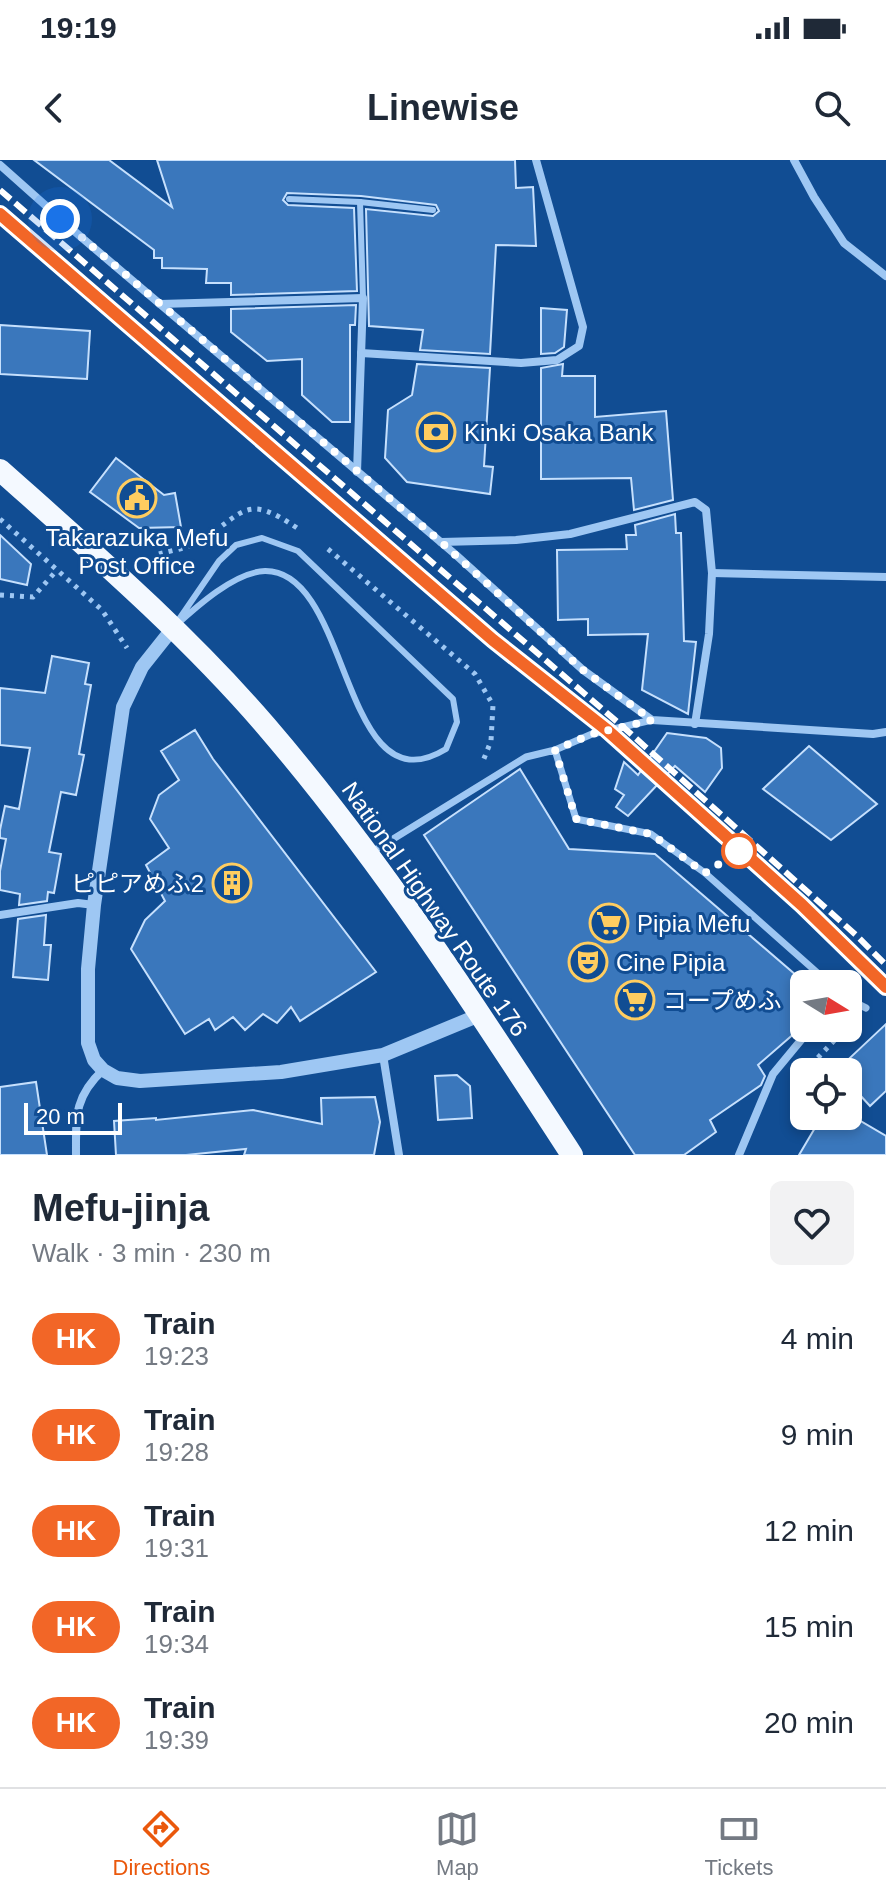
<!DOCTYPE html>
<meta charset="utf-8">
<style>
:root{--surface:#fff;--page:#f2f2f3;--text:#1f2937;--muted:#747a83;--line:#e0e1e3;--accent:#ea580c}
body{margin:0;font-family:Arial,"Noto Sans JP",sans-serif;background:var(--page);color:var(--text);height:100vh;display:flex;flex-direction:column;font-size:30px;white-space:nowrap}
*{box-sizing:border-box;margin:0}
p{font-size:26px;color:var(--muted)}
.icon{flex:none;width:44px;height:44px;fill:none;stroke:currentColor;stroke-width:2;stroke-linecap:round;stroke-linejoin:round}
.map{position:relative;height:995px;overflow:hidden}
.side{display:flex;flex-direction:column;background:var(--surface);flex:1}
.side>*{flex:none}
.badge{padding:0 16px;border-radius:26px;font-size:28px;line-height:52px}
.needle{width:52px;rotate:101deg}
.tools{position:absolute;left:790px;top:810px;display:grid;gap:16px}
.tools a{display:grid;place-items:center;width:72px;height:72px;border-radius:12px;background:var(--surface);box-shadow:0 4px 12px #0003;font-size:40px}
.scale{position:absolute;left:24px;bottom:20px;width:98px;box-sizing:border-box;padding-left:8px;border:4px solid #fff;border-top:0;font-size:22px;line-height:28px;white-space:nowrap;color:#fff;-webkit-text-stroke:6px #114d93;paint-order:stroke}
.you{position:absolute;width:40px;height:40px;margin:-20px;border:6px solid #fff;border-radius:50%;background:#1a73e8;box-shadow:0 0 0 12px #1a73e833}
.map>.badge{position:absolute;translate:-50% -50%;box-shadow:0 0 0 4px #fff}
.round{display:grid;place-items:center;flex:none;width:84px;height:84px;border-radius:12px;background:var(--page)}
.headline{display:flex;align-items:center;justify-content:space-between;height:136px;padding:0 32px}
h1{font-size:38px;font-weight:700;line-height:60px}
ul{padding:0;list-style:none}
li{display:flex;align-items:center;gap:24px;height:96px;padding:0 32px}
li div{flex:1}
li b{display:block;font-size:30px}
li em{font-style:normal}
li .badge{min-width:88px;font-weight:700;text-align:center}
.status{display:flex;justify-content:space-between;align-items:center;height:56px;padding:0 40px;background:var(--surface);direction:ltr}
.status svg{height:22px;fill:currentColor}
header{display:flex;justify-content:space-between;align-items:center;height:104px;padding:0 32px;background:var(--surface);font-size:36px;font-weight:700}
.tabs{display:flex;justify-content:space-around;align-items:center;height:112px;border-top:2px solid var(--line);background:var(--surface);font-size:22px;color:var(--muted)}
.tabs a{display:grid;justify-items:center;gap:4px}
.tabs .selected{color:var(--accent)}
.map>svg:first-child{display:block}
.building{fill:#3a77bc;stroke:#c6e0fd;stroke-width:2}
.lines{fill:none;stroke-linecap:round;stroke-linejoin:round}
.path{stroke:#9ec7f3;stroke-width:5;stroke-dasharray:4 6;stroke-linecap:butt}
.service{stroke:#9ec7f3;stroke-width:6}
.pedestrian{stroke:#9ec7f3;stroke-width:7}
.minor{stroke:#9ec7f3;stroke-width:8}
.tertiary{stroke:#9ec7f3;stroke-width:14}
.trunk{stroke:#f4f9ff;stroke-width:22}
.rail{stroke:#fff;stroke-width:6;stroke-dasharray:14 6;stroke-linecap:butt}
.line-casing{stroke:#fff;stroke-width:18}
.line{stroke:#f26627;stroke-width:12}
.walk{stroke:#fff;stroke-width:8;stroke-dasharray:0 14.4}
.stop-dot{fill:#fff;stroke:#f26627;stroke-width:4}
.labels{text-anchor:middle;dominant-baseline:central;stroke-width:6;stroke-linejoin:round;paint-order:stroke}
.poi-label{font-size:24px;fill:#fff;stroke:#114d93;text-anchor:start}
.street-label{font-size:24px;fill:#fff;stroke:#114d93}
</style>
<div class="status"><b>19:19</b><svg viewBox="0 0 49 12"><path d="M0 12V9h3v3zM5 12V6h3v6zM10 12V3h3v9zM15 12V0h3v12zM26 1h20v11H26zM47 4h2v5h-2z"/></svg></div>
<header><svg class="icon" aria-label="back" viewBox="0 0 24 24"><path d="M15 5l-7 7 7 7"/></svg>Linewise<svg class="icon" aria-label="search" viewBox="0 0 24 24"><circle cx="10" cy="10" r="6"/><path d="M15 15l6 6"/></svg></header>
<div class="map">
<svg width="886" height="995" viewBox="0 0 886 995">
<rect width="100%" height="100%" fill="#114d93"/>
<g class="building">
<path d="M34,0H109L172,47L157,0H515L516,28L533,27L536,86L496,85L490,194L420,190L423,170L369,166L366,49L433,56L439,51L436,45L361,36L287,33L283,40L288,45L354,48L357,131L231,135V123H206L207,109L162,108V98H154V90Z"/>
<path d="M356,145L355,165H350V262H332L302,235V199L267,201L231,172V149Z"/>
<path d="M541,148L567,150L564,187L555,193L541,194Z"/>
<path d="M0,165L90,171L87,219L0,214Z"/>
<path d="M417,204L490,208L484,306L493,307L490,334L407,322L385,298L388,250L412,235Z"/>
<path d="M563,204L562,216H595V257L666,251L673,340L634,350L631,318L541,319V208Z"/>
<path d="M116,298L164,335L175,333L181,367L139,368L90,332Z"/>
<path d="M675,354L676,373H681L684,481L696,482L688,554L642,530L648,474L588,475V459L558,460L557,390L627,389L626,375H636L635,365Z"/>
<path d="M0,375L31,404L27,425L0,419Z"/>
<path d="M52,496L89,503L85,524L91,525L79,594L84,595L76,635L61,632L49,692L61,694L54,733L48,732L47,741L19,745L20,734L0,730V711L6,679L0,678V670L5,646L19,649L30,588L0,585V528L45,533Z"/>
<path d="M195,570L213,599L376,812L300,861L291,847L277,863L263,854L245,870L233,857L215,870L209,859L185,874L131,789L145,760L165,741L146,705L169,688L150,659L159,635L179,620L161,591Z"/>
<path d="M667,573L706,578L721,588L722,608L705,632L675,606L628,656L616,647L624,635L615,629L624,602L638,615Z"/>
<path d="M809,586L877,644L831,680L763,629Z"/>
<path d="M520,609L569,689L655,694L804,822V865L758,905L765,916L761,925L710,960L716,972L684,995H635L424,675Z"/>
<path d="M46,755L44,785H51L48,820L13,817L18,759Z"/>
<path d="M886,864V931L870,946L848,922V912L837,910Z"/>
<path d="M457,915L470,926L472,958L438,960L435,916Z"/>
<path d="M36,922L47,995H0V927Z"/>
<path d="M375,937L380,962L374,995H244L246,989L186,995H116L114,961L156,958V960L253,950L322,964L321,938Z"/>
<path d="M822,956H852L886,976V995H799Z"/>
</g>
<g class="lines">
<g class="path">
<path d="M0,359L102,450L127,488"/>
<path d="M328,389L475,514L493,545L491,581L483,601"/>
<path d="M159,394C173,390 190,388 202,380C245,352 246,333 297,368"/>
<path d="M0,435L33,437L57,410"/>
<path d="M811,905L846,868"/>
</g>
<g class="service">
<path d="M289,39L360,42L433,50"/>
<path d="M360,42L363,138"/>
<path d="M262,378L298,391L453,539L457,562L446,589C341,653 352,410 265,411C234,412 195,448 173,468L219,401L236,385Z"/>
</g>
<g class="pedestrian">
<path d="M555,590L592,574L652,560"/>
<path d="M372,692L526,597L555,590L576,659L651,674L705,713L830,824"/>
<path d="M848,839L866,848"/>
</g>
<g class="minor">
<path d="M794,0L814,37L844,83L886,116"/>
<path d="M0,5L81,77L456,395L583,510L652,560L873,574L886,572"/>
<path d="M160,144L363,138L357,312"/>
<path d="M361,193L521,203L557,200L579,186L583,167L536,0"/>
<path d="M441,382L516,380L570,374L695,342L706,350L712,413L709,474L695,564"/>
<path d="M712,413L886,417"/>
<path d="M0,755L78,743L94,745"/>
<path d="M383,895L399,995"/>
<path d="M76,995C76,957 74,937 103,910"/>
<path d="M739,995L773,914L811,868"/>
</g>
<path class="tertiary" d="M173,468L142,507L123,547L94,745L88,809V883L94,900L103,910L117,918L140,921L281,912L383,895L482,854"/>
<path class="trunk" d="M0,310C92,392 186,473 266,566C381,700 476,847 572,995"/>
<g class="rail">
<path d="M0,30L622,566L856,775L886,805"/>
<path d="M0,54L515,499L607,570L802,745L886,827"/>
</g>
</g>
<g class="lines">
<defs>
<path id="line" d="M0,54L493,480L607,570L802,745L886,827"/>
</defs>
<use href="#line" class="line-casing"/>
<use href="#line" class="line"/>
<path class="walk" d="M60,59L441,382L583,510L652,560L592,574L555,590L576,659L651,674L705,713L739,691"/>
</g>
<defs>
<symbol id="bank-ring" viewBox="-11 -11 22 22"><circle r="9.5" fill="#114d93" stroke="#ffcd60" stroke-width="1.5"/><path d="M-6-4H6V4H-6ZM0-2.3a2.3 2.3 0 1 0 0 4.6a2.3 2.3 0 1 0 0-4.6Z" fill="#ffcd60"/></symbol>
<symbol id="civic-ring" viewBox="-11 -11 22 22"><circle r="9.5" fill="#114d93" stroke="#ffcd60" stroke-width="1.5"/><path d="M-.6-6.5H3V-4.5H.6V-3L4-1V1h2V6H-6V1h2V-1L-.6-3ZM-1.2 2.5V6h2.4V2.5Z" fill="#ffcd60"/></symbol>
<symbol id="building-ring" viewBox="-11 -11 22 22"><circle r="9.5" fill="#114d93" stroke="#ffcd60" stroke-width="1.5"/><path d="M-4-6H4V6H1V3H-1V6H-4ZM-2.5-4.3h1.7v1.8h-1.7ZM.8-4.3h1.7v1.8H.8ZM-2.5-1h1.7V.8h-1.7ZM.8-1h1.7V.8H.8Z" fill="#ffcd60"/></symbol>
<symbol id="supermarket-ring" viewBox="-11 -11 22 22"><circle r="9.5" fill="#114d93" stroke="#ffcd60" stroke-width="1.5"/><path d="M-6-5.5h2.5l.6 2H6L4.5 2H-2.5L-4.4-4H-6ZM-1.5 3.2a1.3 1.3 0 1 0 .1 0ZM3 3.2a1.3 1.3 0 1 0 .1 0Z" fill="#ffcd60"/></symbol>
<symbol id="theatre-ring" viewBox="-11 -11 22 22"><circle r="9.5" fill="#114d93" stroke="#ffcd60" stroke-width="1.5"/><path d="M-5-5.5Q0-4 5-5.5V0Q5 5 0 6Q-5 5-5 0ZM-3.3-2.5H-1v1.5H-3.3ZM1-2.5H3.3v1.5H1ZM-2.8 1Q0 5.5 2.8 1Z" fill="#ffcd60"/></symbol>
</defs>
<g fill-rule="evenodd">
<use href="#bank-ring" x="414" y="250" width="44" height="44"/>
<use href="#civic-ring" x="115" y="316" width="44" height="44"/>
<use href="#building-ring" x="210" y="701" width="44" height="44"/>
<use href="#supermarket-ring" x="587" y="741" width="44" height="44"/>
<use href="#theatre-ring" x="566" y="780" width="44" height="44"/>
<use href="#supermarket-ring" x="613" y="818" width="44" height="44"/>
</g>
<circle class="stop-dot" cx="739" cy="691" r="16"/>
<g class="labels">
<g class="poi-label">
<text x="464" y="272">Kinki Osaka Bank</text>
<text x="137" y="377" text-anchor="middle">Takarazuka Mefu<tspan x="137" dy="28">Post Office</tspan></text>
<text x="204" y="723" text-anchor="end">ピピアめふ2</text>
<text x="637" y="763">Pipia Mefu</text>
<text x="616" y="802">Cine Pipia</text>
<text x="663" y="840">コープめふ</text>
</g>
<g class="street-label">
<text transform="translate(435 749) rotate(55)">National Highway Route 176</text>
</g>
</g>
</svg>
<div class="tools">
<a><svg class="needle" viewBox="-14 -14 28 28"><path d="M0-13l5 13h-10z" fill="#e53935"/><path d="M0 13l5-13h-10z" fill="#747a83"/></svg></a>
<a><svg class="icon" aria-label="locate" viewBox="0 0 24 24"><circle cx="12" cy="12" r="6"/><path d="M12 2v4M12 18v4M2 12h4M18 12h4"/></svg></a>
</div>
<div class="scale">20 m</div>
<div class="you" style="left:60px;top:59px"></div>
</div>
<section class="side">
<div class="headline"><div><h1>Mefu-jinja</h1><p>Walk · 3 min · 230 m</p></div><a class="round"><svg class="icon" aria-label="heart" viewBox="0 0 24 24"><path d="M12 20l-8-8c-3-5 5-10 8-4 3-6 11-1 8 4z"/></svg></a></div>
<ul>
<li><span class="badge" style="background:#f26627;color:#fff">HK</span><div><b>Train</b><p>19:23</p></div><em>4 min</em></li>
<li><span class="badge" style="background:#f26627;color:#fff">HK</span><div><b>Train</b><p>19:28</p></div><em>9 min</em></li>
<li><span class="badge" style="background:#f26627;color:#fff">HK</span><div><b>Train</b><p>19:31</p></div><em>12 min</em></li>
<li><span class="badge" style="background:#f26627;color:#fff">HK</span><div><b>Train</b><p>19:34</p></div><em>15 min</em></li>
<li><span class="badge" style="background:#f26627;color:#fff">HK</span><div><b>Train</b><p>19:39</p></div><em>20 min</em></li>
</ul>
</section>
<nav class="tabs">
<a class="selected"><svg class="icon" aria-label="directions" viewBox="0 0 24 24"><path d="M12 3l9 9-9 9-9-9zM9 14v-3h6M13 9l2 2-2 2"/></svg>Directions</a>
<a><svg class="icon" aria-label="map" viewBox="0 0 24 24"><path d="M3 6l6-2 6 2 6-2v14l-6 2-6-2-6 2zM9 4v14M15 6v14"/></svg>Map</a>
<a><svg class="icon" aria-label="tickets" viewBox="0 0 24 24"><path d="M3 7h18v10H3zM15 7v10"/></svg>Tickets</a>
</nav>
